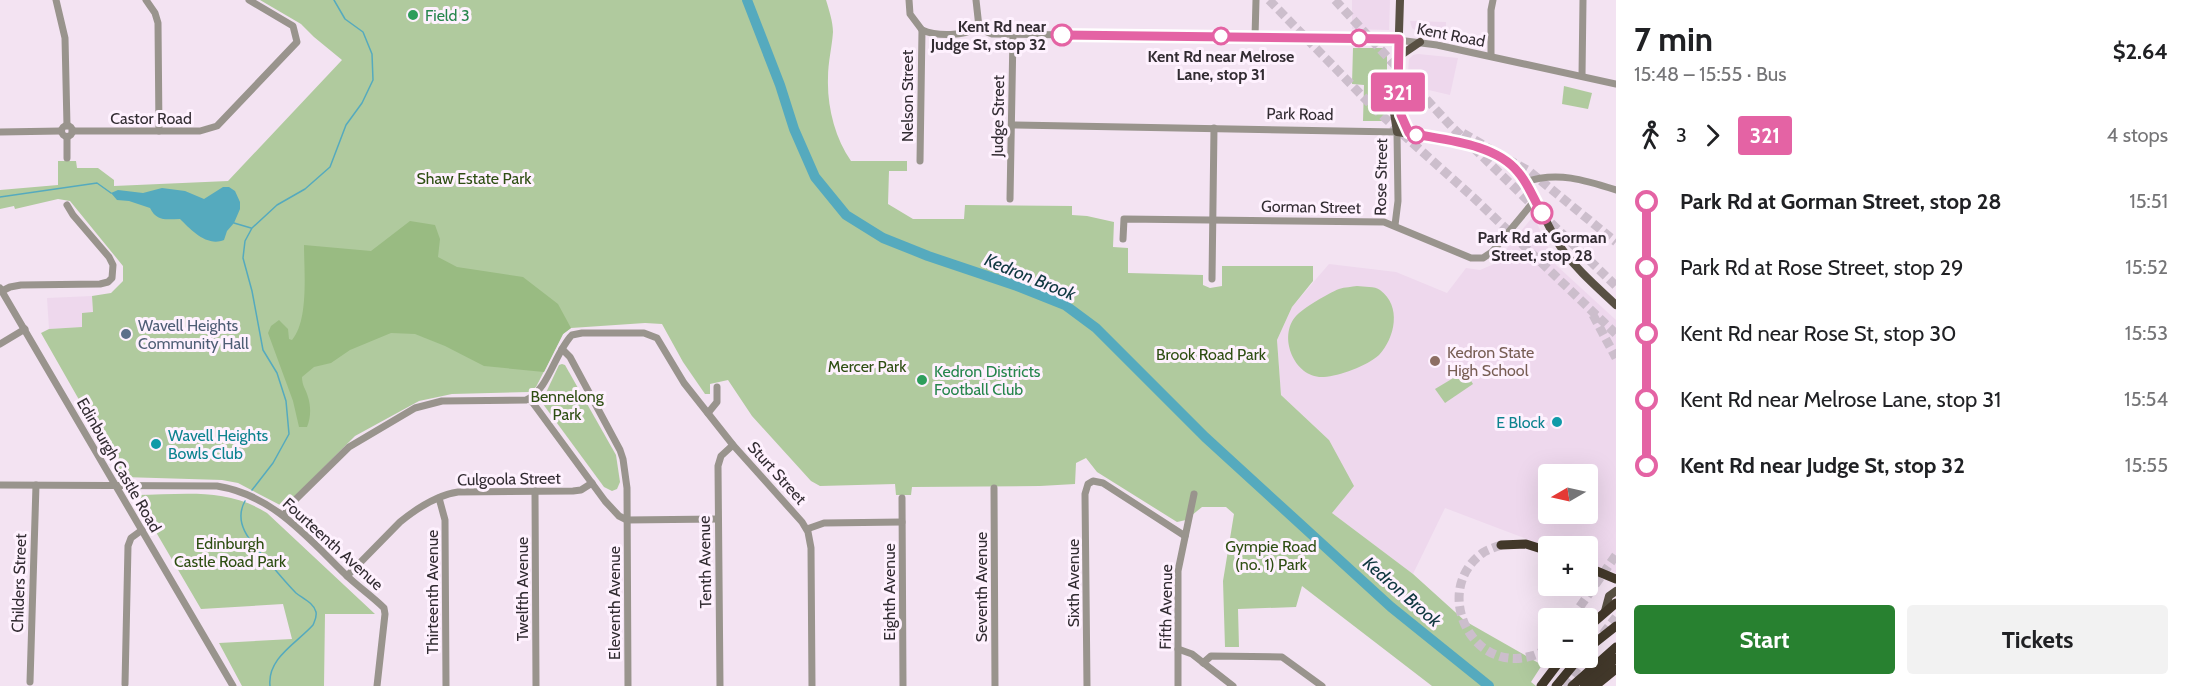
<!DOCTYPE html>
<meta charset="utf-8">
<style>
:root{--surface:#fff;--page:#f2f2f2;--text:#202124;--muted:#757577;--accent:#288130}
body{margin:0;font-family:Cabin,sans-serif;background:var(--page);color:var(--text);height:100vh;display:flex;flex-direction:column;font-size:22px;white-space:nowrap}
*{box-sizing:border-box;margin:0}
p{font-size:20px;color:var(--muted)}
.icon{flex:none;width:33px;height:33px;fill:none;stroke:currentColor;stroke-width:2;stroke-linecap:round;stroke-linejoin:round}
.map{position:relative;flex:1;overflow:hidden}
.panel{display:flex;flex-direction:column;background:var(--surface);width:570px}
.panel>*{flex:none}
.badge{padding:0 12px;border-radius:4px;font-size:21px;line-height:39px}
.needle{width:39px;rotate:261deg}
.tools{position:absolute;left:1538px;top:464px;display:grid;gap:12px}
.tools a{display:grid;place-items:center;width:60px;height:60px;border-radius:6px;background:var(--surface);box-shadow:0 6px 24px #0002;font-size:30px}
.map>.badge{position:absolute;translate:-50% -50%;box-shadow:0 0 0 3px #fff}
.legs{display:flex;align-items:center;gap:9px;height:66px;padding:0 18px;font-size:20px}
.legs p{margin-inline-start:auto}
.summary{display:flex;align-items:center;justify-content:space-between;height:102px;padding:0 18px}
h1{font-size:33px;font-weight:700;line-height:45px}
.button{display:flex;gap:12px;margin-top:auto;padding:12px 18px}
.button a{flex:1;height:69px;border-radius:6px;background:var(--accent);color:#fff;font-size:24px;font-weight:700;line-height:69px;text-align:center}
.button a+a{background:var(--page);color:var(--text)}
ul{padding:0 18px;list-style:none}
li{display:flex;align-items:center;gap:21px;height:66px;font-size:22px}
li i{display:grid;place-items:center;width:9px;height:100%;margin:0 8px;background:currentColor}
li i::after{content:'';width:15px;height:15px;margin:-8px;border:4px solid;border-radius:50%;background:var(--surface)}
li p{margin-inline-start:auto}
li:first-child i{background:linear-gradient(#0000 50%,currentColor 0)}
li:last-child i{background:linear-gradient(currentColor 50%,#0000 0)}
main{display:flex;flex:1;min-height:0}
.map>svg:first-child{display:block}
.built{fill:#eed8ed;fill-rule:evenodd}
.green{fill:#b0ca9e}
.forest{fill:#99bb82}
.water{fill:#55aabe}
.lines{fill:none;stroke-linecap:round;stroke-linejoin:round}
.stream{stroke:#55aabe;stroke-width:1.5}
.river{stroke:#55aabe;stroke-width:10}
.highway-tunnel{stroke:#ccbecc;stroke-width:9;stroke-dasharray:9 4.5;stroke-linecap:butt}
.minor{stroke:#99948d;stroke-width:7}
.major{stroke:#585043;stroke-width:8}
.highway{stroke:#42382a;stroke-width:9}
.line-1-casing{stroke:#fff;stroke-width:14}
.line-1{stroke:#e463a4;stroke-width:9}
.leisure-dot{fill:#2e9e5b;stroke:#fef1fe;stroke-width:2}
.stop-1-dot{fill:#fff;stroke:#e463a4;stroke-width:3}
.service-dot{fill:#5c6f8a;stroke:#fef1fe;stroke-width:2}
.education-dot{fill:#8d6e63;stroke:#fef1fe;stroke-width:2}
.culture-dot{fill:#0f9aa8;stroke:#fef1fe;stroke-width:2}
.labels{text-anchor:middle;dominant-baseline:central;stroke-width:6;stroke-linejoin:round;paint-order:stroke}
.leisure-label{font-size:16px;fill:#27864d;stroke:#fef1fe;text-anchor:start}
.stop-label{font-size:16px;font-weight:bold;fill:#322c32;stroke:#fef1fe}
.street-label{font-size:16px;fill:#322c32;stroke:#fef1fe}
.park-label{font-size:16px;fill:#2e4e12;stroke:#fef1fe}
.service-label{font-size:16px;fill:#4e5e75;stroke:#fef1fe;text-anchor:start}
.education-label{font-size:16px;fill:#785e54;stroke:#fef1fe;text-anchor:start}
.culture-label{font-size:16px;fill:#0d838f;stroke:#fef1fe;text-anchor:end}
.water-label{font-size:18px;font-style:italic;fill:#0f3740;stroke:#fef1fe}
</style>
<main>
<div class="map">
<svg width="1616" height="686" viewBox="0 0 1616 686">
<rect width="100%" height="100%" fill="#f3e3f2"/>
<g class="built">
<path d="M1352,0H1390L1389,30L1352,29Z"/>
<path d="M1410,21L1446,22V38L1417,31L1412,28Z"/>
<path d="M1418,54L1458,58L1450,95L1407,85L1409,59L1413,55Z"/>
<path d="M1531,219H1535L1556,265L1616,320V573L1587,562V546L1548,547L1445,508L1413,574L1332,513L1329,440L1281,395L1277,340L1292,307L1329,264L1396,272L1447,293L1466,268L1480,270L1494,264ZM1548,474H1587V513H1548Z"/>
<path d="M92,296L93,313L83,327L49,329L47,298Z"/>
</g>
<g class="green">
<path d="M260,0H826C829,10 833,22 833,32C832,47 828,62 828,78C827,107 835,138 851,161H907V171H889L888,204L913,219H964L965,205L1072,206V215L1087,216L1114,222L1113,247L1128,248V273L1203,275V285L1210,288L1222,286V266H1313V281L1292,307L1277,340L1281,395L1329,440L1354,486L1332,513L1413,574L1465,621L1542,665L1531,682L1536,686H1432L1302,586L1296,607L1238,609L1239,647H1225L1223,581L1234,514L1226,507H1202L1186,520L1177,522L1097,472L1086,458L1076,463L1075,484L1040,486L912,487L911,495H896L895,484L820,486L811,481L752,416L728,380L710,384V394H705L683,362L662,324L645,323L571,328L563,334L536,387L529,392L452,394L419,401L355,436L288,503L280,505L238,483L222,480L123,477L41,333L49,329L82,327V313L93,312L92,296L111,293L123,281V266L70,201L58,199L15,209L14,206L0,209V190L58,185V161H76L77,168H98L114,180V186L228,181L342,60L314,37L301,24Z"/>
<path d="M1353,48H1384L1387,52V117L1384,121H1363L1364,85L1352,84Z"/>
<path d="M1564,86L1592,93L1588,109L1562,104Z"/>
<path d="M1357,286C1364,287 1375,286 1380,290C1402,306 1395,338 1379,355C1367,366 1339,376 1324,377C1295,379 1277,337 1296,316C1303,308 1329,293 1339,289C1345,287 1352,287 1357,286Z"/>
<path d="M562,364L565,365L616,455L620,482L617,489L612,491L604,487L543,404V399L559,365Z"/>
<path d="M1465,371L1473,384L1445,403L1435,389Z"/>
<path d="M136,495C182,495 226,487 267,513L375,614H325L324,686H242L219,643L292,639L283,604L201,609L136,498Z"/>
</g>
<path class="forest" d="M410,221L435,225L440,239L438,257L457,267L523,277L558,304L571,328L563,334L544,372L484,366L445,346L415,334L391,333L350,350L331,363L314,367L302,377C302,386 306,389 308,397C311,406 311,418 307,427H299L293,401L268,333L271,326L279,320L288,329L289,339L292,340C309,320 304,271 304,245L371,251Z"/>
<path class="water" d="M223,187H229L235,191L240,202V209L234,223L227,231L224,240C207,247 191,230 180,219C166,219 157,222 150,208L129,201L117,200L111,193L118,190L143,193L162,188L185,191L204,199Z"/>
<g class="lines">
<g class="stream">
<path d="M0,197L97,183L111,193"/>
<path d="M234,223L251,228"/>
<path d="M252,490L273,463L289,434L286,401L277,373L263,350L252,291L243,258L245,241L252,228L277,205L305,189L330,167L346,125L362,103L373,80L372,54L363,32L345,19L334,0"/>
<path d="M245,501C231,526 256,547 271,565C279,574 287,584 296,593C302,598 314,603 316,612C317,617 315,620 313,625C297,643 267,658 270,686"/>
</g>
<path class="river" d="M747,0L780,85L794,129L815,177L846,215L883,238L928,256L1017,286L1065,305L1096,328L1205,437L1391,607L1489,686"/>
<g class="highway-tunnel">
<path d="M1269,0L1377,111L1475,199L1616,334"/>
<path d="M1335,0L1451,126L1616,286"/>
<path d="M1463,133L1490,149"/>
<path d="M1507,159L1529,171L1616,242"/>
<path d="M1593,315L1616,358"/>
<path d="M1501,545C1496,547 1489,549 1484,552C1431,588 1470,674 1531,656C1537,655 1543,651 1548,648"/>
<path d="M1572,618L1616,555"/>
<path d="M1603,634L1616,617"/>
<path d="M1564,686L1586,657"/>
</g>
<g class="minor">
<path d="M56,0L65,38L67,126"/>
<path d="M146,0L155,13L158,23L159,131"/>
<path d="M909,0L910,14L922,30L920,161"/>
<path d="M976,0L979,27"/>
<path d="M979,27L982,30L992,34L1390,39L1437,45L1616,84"/>
<path d="M922,30C938,37 964,36 979,27"/>
<path d="M1255,37L1256,0"/>
<path d="M1491,56V10L1493,0"/>
<path d="M1582,76L1583,0"/>
<path d="M1012,125L1397,132L1398,201L1395,225"/>
<circle cx="67" cy="131" r="5.5"/>
<path d="M72,131H200L217,126L297,42L293,26L249,0"/>
<path d="M0,132L61,131"/>
<path d="M67,158V137"/>
<path d="M1525,182C1557,171 1585,180 1616,190"/>
<path d="M1010,199L1013,34"/>
<path d="M1123,239L1124,219L1384,222L1471,258H1483L1492,252L1535,200"/>
<path d="M1212,279L1214,128"/>
<path d="M0,288L233,686"/>
<path d="M2,291L10,287L21,285L100,284L108,282L112,278L113,265L109,257L73,215L67,205"/>
<path d="M0,344L25,329"/>
<path d="M562,349L570,357L620,450L623,459L627,488L628,686"/>
<path d="M530,399L605,501L619,516L627,520L718,519"/>
<path d="M708,413L717,402V387"/>
<path d="M0,485L217,486C273,495 307,537 345,574C357,586 372,596 384,608L385,614L377,686"/>
<path d="M994,488L995,686"/>
<path d="M535,491L536,686"/>
<path d="M439,498L445,520L446,686"/>
<path d="M902,498L903,686"/>
<path d="M284,515L293,502L349,447L415,408L442,401L526,400C548,391 555,352 572,335L582,333H644L657,338L684,383L733,445L802,522L808,532L811,548L812,686"/>
<path d="M807,529L824,523L902,522"/>
<path d="M347,576L400,522C416,509 438,495 458,492L573,491L581,490L592,483"/>
<path d="M1178,649L1192,654L1233,686"/>
<path d="M1203,663L1211,656L1282,657L1322,686"/>
<path d="M30,682L36,485"/>
<path d="M125,684L128,546L131,538L142,530"/>
<path d="M720,686L718,466L721,456L733,445"/>
<path d="M1087,686L1085,494L1088,484L1093,481L1103,483L1185,536"/>
<path d="M1178,686V571L1194,494"/>
</g>
<g class="major">
<path d="M1400,0L1397,95L1394,113L1397,132C1419,135 1482,144 1499,155C1532,174 1541,219 1562,249C1577,270 1597,287 1616,305"/>
<path d="M1398,57L1420,42"/>
<path d="M1399,101L1401,115L1409,133"/>
<path d="M1605,611L1609,596L1616,591"/>
</g>
<g class="highway">
<path d="M1501,545L1526,544L1548,551"/>
<path d="M1587,567L1616,579"/>
<path d="M1587,628L1616,603"/>
<path d="M1587,649L1616,626"/>
<path d="M1541,686L1563,657"/>
<path d="M1556,686L1580,657"/>
<path d="M1572,686L1616,647"/>
<path d="M1584,686L1616,658"/>
<path d="M1595,686L1616,669"/>
</g>
</g>
<g class="lines">
<defs>
<path id="line-1" d="M1062,35L1399,39L1398,95L1401,115L1409,133C1443,140 1495,143 1518,172C1528,183 1534,200 1542,213"/>
</defs>
<use href="#line-1" class="line-1-casing"/>
<use href="#line-1" class="line-1"/>
</g>
<g class="leisure-dot">
<circle cx="413" cy="15" r="6"/>
<circle cx="922" cy="380" r="6"/>
</g>
<g class="stop-1-dot">
<circle cx="1062" cy="35" r="10"/>
<circle cx="1221" cy="36" r="8"/>
<circle cx="1359" cy="38" r="8"/>
<circle cx="1416" cy="135" r="8"/>
<circle cx="1542" cy="213" r="10"/>
</g>
<circle class="service-dot" cx="126" cy="334" r="6"/>
<circle class="education-dot" cx="1435" cy="361" r="6"/>
<g class="culture-dot">
<circle cx="1557" cy="422" r="6"/>
<circle cx="156" cy="444" r="6"/>
</g>
<g class="labels">
<g class="leisure-label">
<text x="425" y="15">Field 3</text>
<text x="934" y="371">Kedron Districts<tspan x="934" dy="18">Football Club</tspan></text>
</g>
<g class="stop-label">
<text x="1046" y="26" text-anchor="end">Kent Rd near<tspan x="1046" dy="18">Judge St, stop 32</tspan></text>
<text x="1221" y="56">Kent Rd near Melrose<tspan x="1221" dy="18">Lane, stop 31</tspan></text>
<text x="1542" y="237">Park Rd at Gorman<tspan x="1542" dy="18">Street, stop 28</tspan></text>
</g>
<g class="street-label">
<text transform="translate(1451 35) rotate(11)">Kent Road</text>
<text transform="translate(907 96) rotate(-90)">Nelson Street</text>
<text transform="translate(1300 114) rotate(1)">Park Road</text>
<text transform="translate(998 116) rotate(-89)">Judge Street</text>
<text x="151" y="118">Castor Road</text>
<text transform="translate(1381 177) rotate(-89)">Rose Street</text>
<text transform="translate(1311 207) rotate(1)">Gorman Street</text>
<text transform="translate(119 465) rotate(60)">Edinburgh Castle Road</text>
<text transform="translate(777 473) rotate(48)">Sturt Street</text>
<text transform="translate(509 479) rotate(-1)">Culgoola Street</text>
<text transform="translate(333 544) rotate(42)">Fourteenth Avenue</text>
<text transform="translate(705 562) rotate(-91)">Tenth Avenue</text>
<text transform="translate(19 583) rotate(-88)">Childers Street</text>
<text transform="translate(1073 583) rotate(-90)">Sixth Avenue</text>
<text transform="translate(981 587) rotate(-90)">Seventh Avenue</text>
<text transform="translate(522 589) rotate(-90)">Twelfth Avenue</text>
<text transform="translate(432 592) rotate(-90)">Thirteenth Avenue</text>
<text transform="translate(889 592) rotate(-90)">Eighth Avenue</text>
<text transform="translate(614 603) rotate(-90)">Eleventh Avenue</text>
<text transform="translate(1166 607) rotate(-89)">Fifth Avenue</text>
</g>
<g class="park-label">
<text x="474" y="178">Shaw Estate Park</text>
<text x="1211" y="354">Brook Road Park</text>
<text x="867" y="366">Mercer Park</text>
<text x="567" y="396">Bennelong<tspan x="567" dy="18">Park</tspan></text>
<text x="230" y="543">Edinburgh<tspan x="230" dy="18">Castle Road Park</tspan></text>
<text x="1271" y="546">Gympie Road<tspan x="1271" dy="18">(no. 1) Park</tspan></text>
</g>
<g class="service-label">
<text x="138" y="325">Wavell Heights<tspan x="138" dy="18">Community Hall</tspan></text>
</g>
<g class="education-label">
<text x="1447" y="352">Kedron State<tspan x="1447" dy="18">High School</tspan></text>
</g>
<g class="culture-label">
<text x="1545" y="422">E Block</text>
<text x="168" y="435" text-anchor="start">Wavell Heights<tspan x="168" dy="18">Bowls Club</tspan></text>
</g>
<g class="water-label">
<text transform="translate(1030 277) rotate(22)">Kedron Brook</text>
<text transform="translate(1402 592) rotate(41)">Kedron Brook</text>
</g>
</g>
</svg>
<div class="tools">
<a><svg class="needle" viewBox="-14 -14 28 28"><path d="M0-13l5 13h-10z" fill="#e53935"/><path d="M0 13l5-13h-10z" fill="#757577"/></svg></a>
<a>+</a>
<a>−</a>
</div>
<b class="badge" style="left:1398px;top:92px;background:#e463a4;color:#fff">321</b>
</div>
<section class="panel">
<div class="summary"><div><h1>7 min</h1><p>15:48 – 15:55 · Bus</p></div><b>$2.64</b></div>
<div class="legs"><svg class="icon" aria-label="walk" viewBox="0 0 24 24"><circle cx="13" cy="4" r="2"/><path d="M13 8l-2 6 4 7M11 14l-3 7M7 12l3-4h3l4 4"/></svg>3<svg class="icon" aria-label="forward" viewBox="0 0 24 24"><path d="M9 5l7 7-7 7"/></svg><b class="badge" style="background:#e463a4;color:#fff">321</b><p>4 stops</p></div>
<ul>
<li><i style="color:#e463a4"></i><b>Park Rd at Gorman Street, stop 28</b><p>15:51</p></li>
<li><i style="color:#e463a4"></i><span>Park Rd at Rose Street, stop 29</span><p>15:52</p></li>
<li><i style="color:#e463a4"></i><span>Kent Rd near Rose St, stop 30</span><p>15:53</p></li>
<li><i style="color:#e463a4"></i><span>Kent Rd near Melrose Lane, stop 31</span><p>15:54</p></li>
<li><i style="color:#e463a4"></i><b>Kent Rd near Judge St, stop 32</b><p>15:55</p></li>
</ul>
<div class="button"><a>Start</a><a>Tickets</a></div>
</section>
</main>
